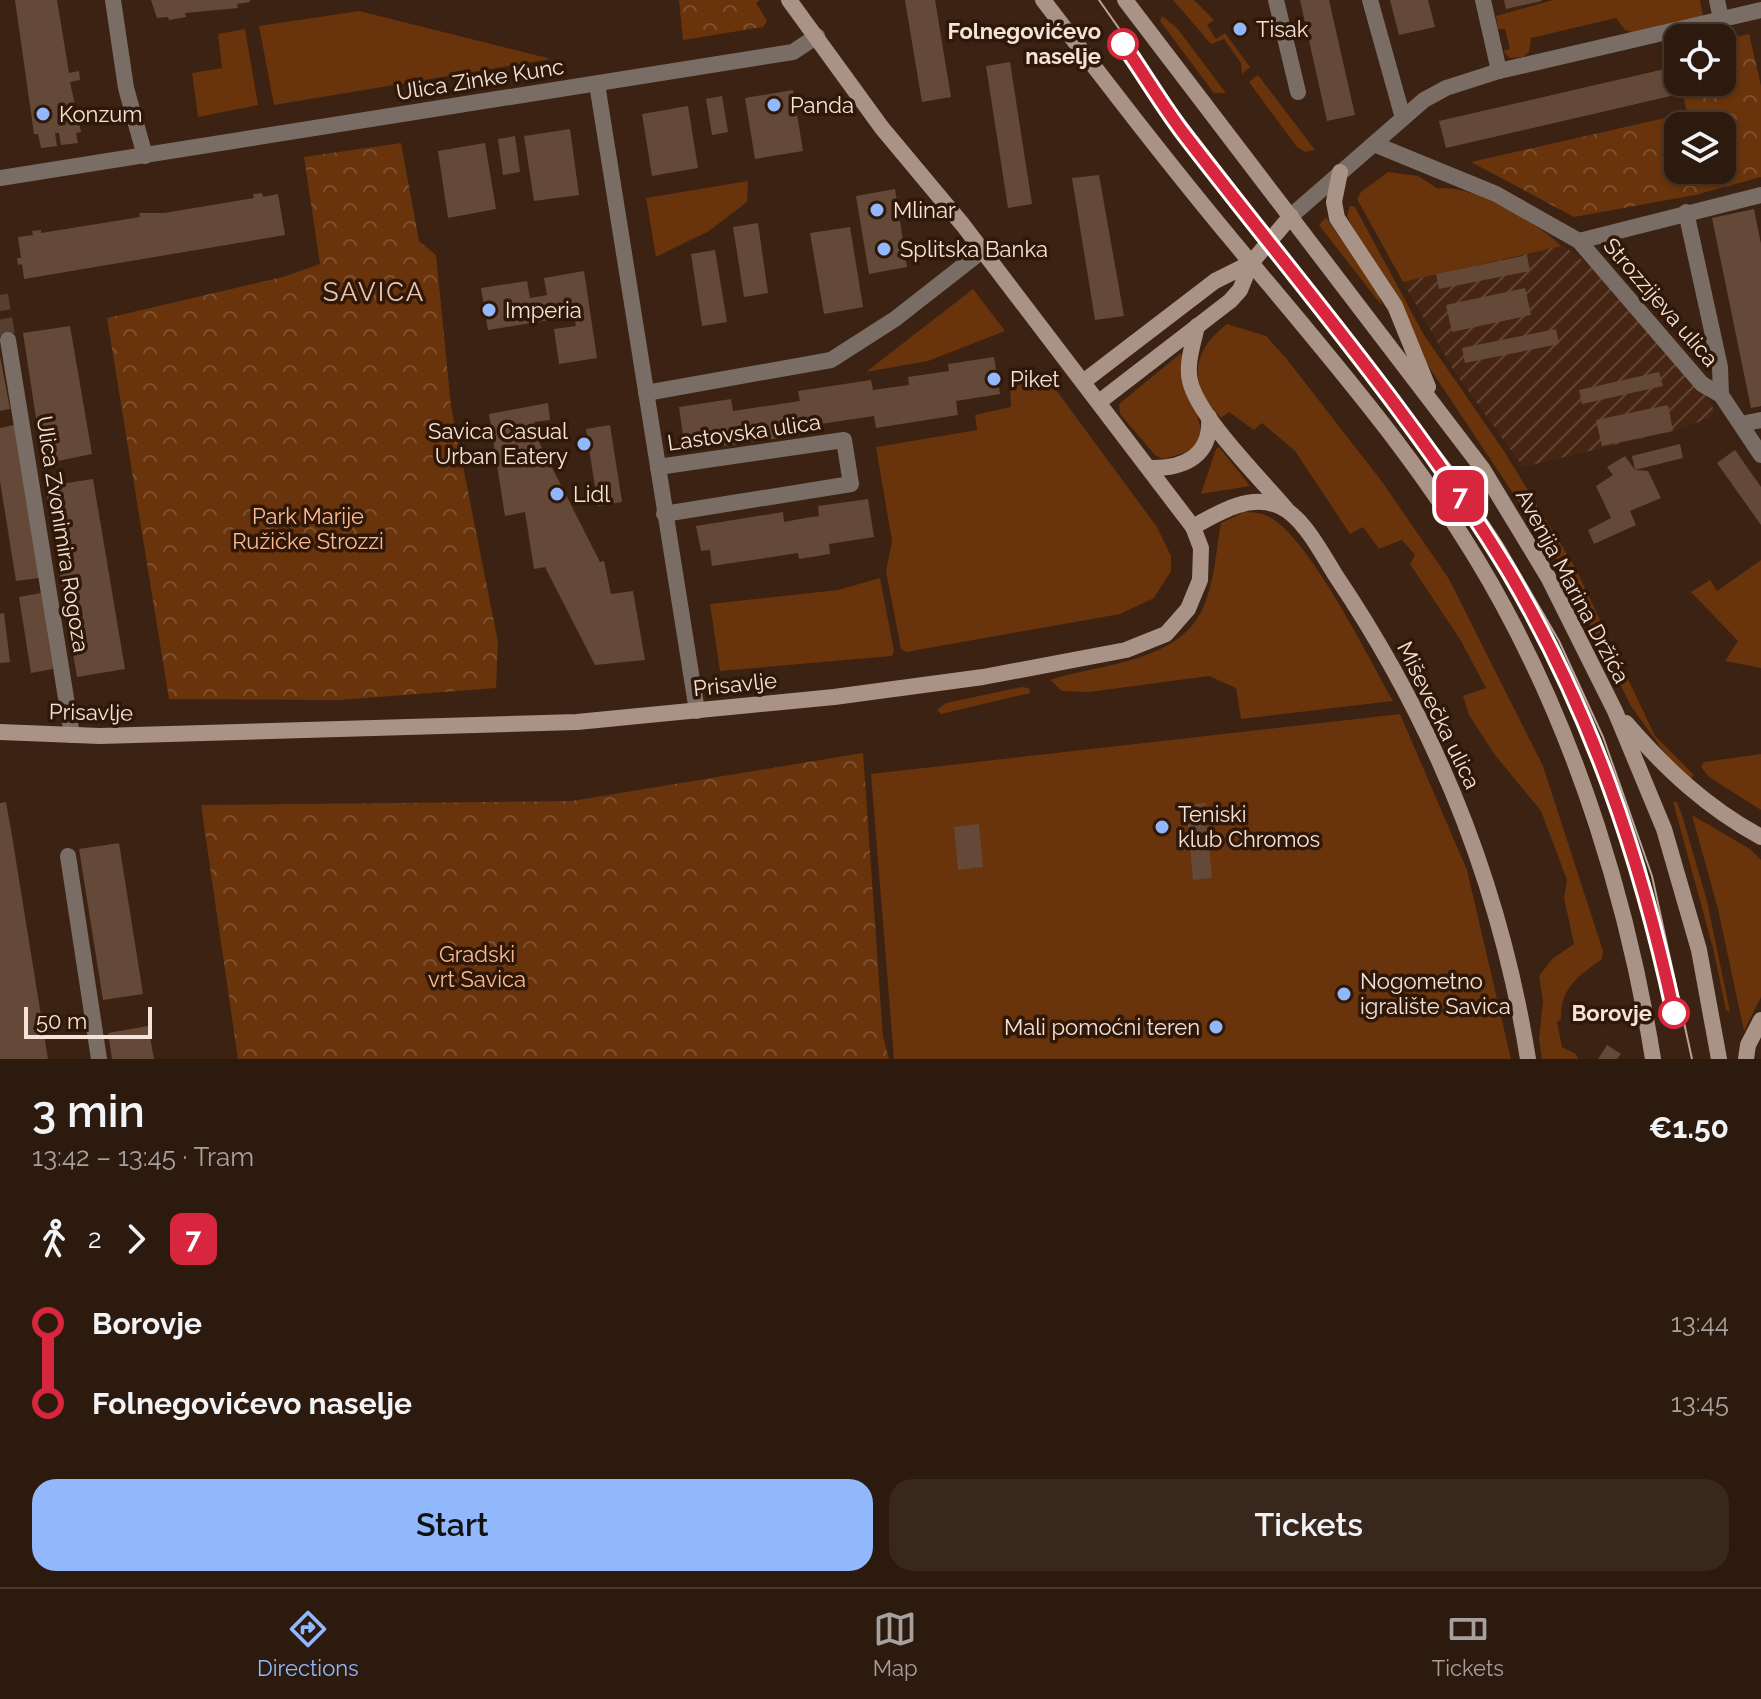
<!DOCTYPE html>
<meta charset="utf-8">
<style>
:root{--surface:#2c1a0e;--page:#38271c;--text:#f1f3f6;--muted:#a6a19e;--line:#48382e;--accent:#91b8fd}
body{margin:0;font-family:Raleway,sans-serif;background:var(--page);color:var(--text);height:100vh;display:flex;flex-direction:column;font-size:30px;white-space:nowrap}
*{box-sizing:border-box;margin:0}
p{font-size:26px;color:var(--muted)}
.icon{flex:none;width:44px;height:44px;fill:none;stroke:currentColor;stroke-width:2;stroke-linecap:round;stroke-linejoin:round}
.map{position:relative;height:1059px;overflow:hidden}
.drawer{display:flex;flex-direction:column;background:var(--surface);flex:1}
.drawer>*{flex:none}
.badge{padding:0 16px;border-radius:12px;font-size:28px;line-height:52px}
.buttons{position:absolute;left:1664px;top:24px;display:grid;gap:16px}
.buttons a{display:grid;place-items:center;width:72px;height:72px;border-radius:16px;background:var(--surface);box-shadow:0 2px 6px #0004,0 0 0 2px var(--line);font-size:40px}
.scale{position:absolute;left:24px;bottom:20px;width:128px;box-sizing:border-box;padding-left:8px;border:4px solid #f5e3d9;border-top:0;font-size:22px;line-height:28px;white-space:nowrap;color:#f5e3d9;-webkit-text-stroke:6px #301808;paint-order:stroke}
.map>.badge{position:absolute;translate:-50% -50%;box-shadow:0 0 0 4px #fff}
.legs{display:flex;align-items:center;gap:12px;height:88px;padding:0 32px;font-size:26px}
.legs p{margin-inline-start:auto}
.summary{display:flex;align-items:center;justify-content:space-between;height:136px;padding:0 32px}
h1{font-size:44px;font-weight:600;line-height:60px}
.primary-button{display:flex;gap:16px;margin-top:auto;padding:16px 32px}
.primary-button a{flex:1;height:92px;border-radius:24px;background:var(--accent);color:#111;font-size:32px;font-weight:600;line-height:92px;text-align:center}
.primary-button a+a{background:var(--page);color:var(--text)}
ul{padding:0 32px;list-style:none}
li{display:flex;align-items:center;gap:28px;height:80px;font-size:30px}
li i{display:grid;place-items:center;width:12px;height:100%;margin:0 10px;background:currentColor}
li i::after{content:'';width:20px;height:20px;margin:-10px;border:6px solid;border-radius:50%;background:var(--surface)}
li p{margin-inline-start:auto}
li:first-child i{background:linear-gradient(#0000 50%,currentColor 0)}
li:last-child i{background:linear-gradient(currentColor 50%,#0000 0)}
.tab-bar{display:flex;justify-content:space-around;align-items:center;height:112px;border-top:2px solid var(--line);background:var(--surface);font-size:22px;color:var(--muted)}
.tab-bar a{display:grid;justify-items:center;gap:4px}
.tab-bar .current{color:var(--accent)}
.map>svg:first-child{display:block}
.industrial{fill:url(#industrial-furrows)}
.green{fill:#69330b}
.park{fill:url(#park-crowns);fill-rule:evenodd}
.building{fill:#654938}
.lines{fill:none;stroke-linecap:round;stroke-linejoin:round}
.street-tunnel{stroke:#573f30;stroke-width:16;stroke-dasharray:16 8;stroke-linecap:butt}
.street{stroke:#7a6d65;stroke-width:16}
.secondary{stroke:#a99386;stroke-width:16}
.tram{stroke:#b8a498;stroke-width:2}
.line-1-casing{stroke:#fff;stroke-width:18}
.line-1{stroke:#d7263d;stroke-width:12}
.poi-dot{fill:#91b8fd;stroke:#301808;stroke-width:3}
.stop-1-dot{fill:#fff;stroke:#d7263d;stroke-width:4}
.labels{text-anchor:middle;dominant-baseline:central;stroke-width:7;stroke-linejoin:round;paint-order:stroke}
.poi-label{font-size:22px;fill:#f5e3d9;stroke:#301808;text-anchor:start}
.stop-label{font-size:22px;font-weight:bold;fill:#f5e3d9;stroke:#301808;text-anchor:end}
.street-label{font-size:22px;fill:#f5e3d9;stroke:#301808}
.park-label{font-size:22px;fill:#fbba94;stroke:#301808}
.quarter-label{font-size:26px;letter-spacing:2px;fill:#e9c7b4;stroke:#301808}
</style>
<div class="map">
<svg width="1761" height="1059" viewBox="0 0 1761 1059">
<defs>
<pattern id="industrial-furrows" width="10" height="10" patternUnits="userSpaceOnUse" patternTransform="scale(2)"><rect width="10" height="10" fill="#462612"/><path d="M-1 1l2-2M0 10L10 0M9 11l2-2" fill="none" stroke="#614534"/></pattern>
<pattern id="park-crowns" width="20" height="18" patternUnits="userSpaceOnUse" patternTransform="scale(2)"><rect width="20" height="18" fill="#69330b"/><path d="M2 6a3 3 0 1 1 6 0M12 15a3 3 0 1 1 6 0" fill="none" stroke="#7f502e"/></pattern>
</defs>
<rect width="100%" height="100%" fill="#3b2212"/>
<path class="industrial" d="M1563,245L1605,278L1681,364L1711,402L1714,412L1710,418L1673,431L1523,467L1454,371L1403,282Z"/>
<g class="green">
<path d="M1173,0H1194L1214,20L1207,25L1216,39L1225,33L1250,67L1242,74L1241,63L1224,39L1211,44Z"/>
<path d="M1553,0H1700L1703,16L1632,32L1625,30L1616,18L1531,38L1529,52L1523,57L1510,58L1503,51L1510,49L1505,29H1498L1496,16Z"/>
<path d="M359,11L551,59L274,105L259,26Z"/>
<path d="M1162,16L1177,28L1226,93H1214L1160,21Z"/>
<path d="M245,29L258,105L198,117L192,73L222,68L218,34Z"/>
<path d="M1258,75L1315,150L1305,152L1297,147L1249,82Z"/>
<path d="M1388,172L1418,176L1438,189C1466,181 1540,224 1561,246L1403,282L1357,199L1361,192Z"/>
<path d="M748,181L747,202L709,231L656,257L646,198Z"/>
<path d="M1350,206L1355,207L1424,335L1504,451L1576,569L1655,736L1694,775L1687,784L1631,706L1558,561L1425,361L1387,279L1352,226L1347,216Z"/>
<path d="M1326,217L1378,293L1382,306L1319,225Z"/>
<path d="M973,289L1005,331L928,361L866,372Z"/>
<path d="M1227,324L1266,336L1286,358L1383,483L1449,579L1543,766L1603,951L1602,959C1578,977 1561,986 1561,1019L1557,1022L1562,1047L1576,1054L1578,1059H1542L1539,1040L1543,1001L1539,976L1552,959L1574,944L1564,898L1567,880L1541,811L1495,755L1469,715L1463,696L1486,688L1461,641L1410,564L1415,555L1402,540L1379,549L1363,527L1350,534L1295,451L1262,423L1254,430L1229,412L1221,418C1187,385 1191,351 1227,324Z"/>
<path d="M1181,353L1202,434L1192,451L1163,459L1155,455L1120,414L1119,404Z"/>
<path d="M1045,375L1157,527L1171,556V571L1154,598L1120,614L906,652L901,649L886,571L892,541L876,447L977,430L975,415L1011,407L1010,387Z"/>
<path d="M1219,447L1250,486L1201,494L1216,449Z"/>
<path d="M1244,512C1255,512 1264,513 1273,519C1314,547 1367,655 1393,701L1241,719L1236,688L1209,676L1089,692L1062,691L1050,680C1102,663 1183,663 1205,603C1215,577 1216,550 1221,523Z"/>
<path d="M1761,560V668L1725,661L1738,641L1691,592L1710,580L1717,591Z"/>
<path d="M880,578L894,651L892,656L720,671L710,604L838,590Z"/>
<path d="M1021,687L1029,688L1030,693L941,714L937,710L946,703Z"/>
<path d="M1400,714L1467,870L1511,1059H894L871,774Z"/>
<path d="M1761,754V810L1709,777L1701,767L1704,762Z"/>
<path d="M1673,802H1677L1682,815L1707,901L1730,1012L1726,1010L1713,948Z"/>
<path d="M1692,815L1750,849L1761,860V997L1744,1031L1718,909Z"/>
</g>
<g class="park">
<path d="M679,0H760L756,3L767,21L763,27L683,40Z"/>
<path d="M1749,34L1761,86V177L1695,195L1574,217L1471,162L1687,113L1680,82H1722V40ZM1678,126H1722V170H1678Z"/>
<path d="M401,143L419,241L436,255L451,406L498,642L496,688L339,700L169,699L107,318L283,277L320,264L304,157Z"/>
<path d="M863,753L883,1037L889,1059H238L201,805L572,801Z"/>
</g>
<g class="building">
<path d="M15,0H57L69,73L79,71L80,80L70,82L81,132L76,133L78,143L61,145L59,133H55L57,146L41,148L38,134H34Z"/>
<path d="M151,0H250V2L237,4L238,8L185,13L186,17L169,20L168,17L157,18Z"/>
<path d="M905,0H935L951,97L922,102Z"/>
<path d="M1300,0H1329L1355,115L1327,121Z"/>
<path d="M1390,0H1428L1435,27L1399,35Z"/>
<path d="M1504,0H1541L1542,1L1506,9Z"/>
<path d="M1010,62L1032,204L1008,208L986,66Z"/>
<path d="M1669,68L1675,95L1446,148L1439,121Z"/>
<path d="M793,90L803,151L755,159L745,98Z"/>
<path d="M722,96L728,132L712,135L706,99Z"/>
<path d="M688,106L698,168L652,176L642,114Z"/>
<path d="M570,129L579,195L534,201L524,136Z"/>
<path d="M515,136L520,172L503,175L498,139Z"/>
<path d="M485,143L496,209L448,218L438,151Z"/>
<path d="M1099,175L1124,316L1095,320L1072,178Z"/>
<path d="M895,189L907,267L869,274L856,196Z"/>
<path d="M262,193L263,197L278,194L285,235L24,279L22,264L18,265L17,258H21L18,237L33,235L32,231L41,230V233L140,217L139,213H164L254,198L253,194Z"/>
<path d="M1754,209L1761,244V406L1751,408L1712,218Z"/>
<path d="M758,223L768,293L744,297L733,227Z"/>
<path d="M850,227L863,307L824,314L810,233Z"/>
<path d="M715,250L727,322L702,326L691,254Z"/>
<path d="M1527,255L1530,271L1439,289L1436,274Z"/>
<path d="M584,271L597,358L559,364L554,329L576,326L574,316L488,330L481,288L527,281L530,298L547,295L544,278Z"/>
<path d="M1525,288L1531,315L1452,332L1446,305Z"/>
<path d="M70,326L92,454L43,464L23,333Z"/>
<path d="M1556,329L1559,344L1465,363L1462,348Z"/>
<path d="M0,356L10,409L0,411Z"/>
<path d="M994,357L1000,394L956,401L958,415L876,428L874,416L807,426L808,434L724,446L723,437L684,442L679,407L731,399L733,411L800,401L798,391L871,380L873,390L909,385L908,377L949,371L948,364Z"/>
<path d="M1659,372L1663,386L1582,404L1579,390Z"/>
<path d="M548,403L550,420L534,422L537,438L600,562L604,561L611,594L633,591L645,660L595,665L545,567L534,569L525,512L505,516L489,414Z"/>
<path d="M1668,405L1673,431L1602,446L1596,420Z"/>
<path d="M14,425L39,578L16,581L0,481V428Z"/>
<path d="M610,425L622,502L598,506L586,429Z"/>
<path d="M1680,444L1683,458L1635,470L1632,456Z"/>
<path d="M1735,450L1761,487V525L1717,463Z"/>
<path d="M1625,456L1635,470L1648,471L1661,498L1630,511L1636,525L1594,544L1588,530L1611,518L1596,486L1613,475L1607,467Z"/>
<path d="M93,479L125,669L77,677L47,497L48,486Z"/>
<path d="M868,499L874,537L829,544L830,554L799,559L798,553L712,566L710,550L701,551L696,526L783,512L784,522L805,518L819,516L818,506Z"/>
<path d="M41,593L53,669L31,673L19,597Z"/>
<path d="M4,613L10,662L0,663V614Z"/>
<path d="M6,802L12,836L48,1059H0V803Z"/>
<path d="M1205,803L1212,878L1193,880L1186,805Z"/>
<path d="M979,824L983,867L958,870L954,827Z"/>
<path d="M119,843L143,994L103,1000L79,849Z"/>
<path d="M148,1026L154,1059H112L108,1033Z"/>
<path d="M1607,1045L1621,1054L1617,1059H1598Z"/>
</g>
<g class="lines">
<path class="street-tunnel" d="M0,295L8,340"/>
<g class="street">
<path d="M113,0L126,88L145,156"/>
<path d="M1276,0L1298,92"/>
<path d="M1370,0L1403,118"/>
<path d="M1483,0L1499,71"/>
<path d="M1717,0L1721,19"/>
<path d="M597,84L697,711"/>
<path d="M1374,144L1496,194L1579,241L1702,384L1721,395L1761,455"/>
<path d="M0,178L793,52L817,36"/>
<path d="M1686,212L1720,367L1721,395"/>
<path d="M1291,216L1424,100L1446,88L1499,71L1761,10"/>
<path d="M1579,241L1761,195"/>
<path d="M8,340L72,735"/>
<path d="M646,393L831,360L895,319L982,251"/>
<path d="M1741,424L1761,420"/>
<path d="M658,467L844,440L851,484L664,514"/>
<path d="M68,856L99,1059"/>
</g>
<g class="secondary">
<path d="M1043,0C1105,81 1167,162 1232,240C1329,357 1431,471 1503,605C1579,745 1628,903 1653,1059"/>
<path d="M1125,0L1482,468L1548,577L1615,711L1664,829L1699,950L1719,1059"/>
<path d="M1340,172L1334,202L1337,218L1395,306L1428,387"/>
<path d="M1197,326C1193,344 1186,364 1190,381C1198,417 1262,480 1287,510"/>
<path d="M1083,382L1215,281L1251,263"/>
<path d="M1099,402L1230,301L1240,290L1251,263L1291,216"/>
<path d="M1149,468C1184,469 1212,456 1209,417"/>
<path d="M1193,527C1218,513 1249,493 1279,506C1304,517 1322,554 1336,576C1435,723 1500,884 1528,1059"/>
<path d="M1626,723C1666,769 1706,807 1761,837"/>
<path d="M0,732L100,736L577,722L834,697L983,677L1126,650L1166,634L1188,609L1200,580L1201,548L1193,527L963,225L882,128L789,0"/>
<path d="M1746,1059L1748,1045L1761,1020"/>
</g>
<path class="tram" d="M1099,0L1177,111L1450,465L1502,543L1559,641L1603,737L1652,876L1692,1059"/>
</g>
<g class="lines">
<defs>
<path id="line-1" d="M1123,44C1144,74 1162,105 1184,134C1293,276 1417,419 1509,572C1591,712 1640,855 1674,1013"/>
</defs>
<use href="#line-1" class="line-1-casing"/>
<use href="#line-1" class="line-1"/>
</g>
<g class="poi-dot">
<circle cx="1240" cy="29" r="8"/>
<circle cx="774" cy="105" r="8"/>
<circle cx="43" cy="114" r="8"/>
<circle cx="877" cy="210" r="8"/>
<circle cx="884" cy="249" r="8"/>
<circle cx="489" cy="310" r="8"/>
<circle cx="994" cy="379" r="8"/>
<circle cx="584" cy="444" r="8"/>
<circle cx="557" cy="494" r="8"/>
<circle cx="1162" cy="827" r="8"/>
<circle cx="1344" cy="994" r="8"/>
<circle cx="1216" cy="1027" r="8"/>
</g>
<g class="stop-1-dot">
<circle cx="1123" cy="44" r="14"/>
<circle cx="1674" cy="1013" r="14"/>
</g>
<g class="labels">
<g class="poi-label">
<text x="1256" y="29">Tisak</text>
<text x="790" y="105">Panda</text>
<text x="59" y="114">Konzum</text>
<text x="893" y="210">Mlinar</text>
<text x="900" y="249">Splitska Banka</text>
<text x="505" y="310">Imperia</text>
<text x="1010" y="379">Piket</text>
<text x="568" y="431" text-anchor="end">Savica Casual<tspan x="568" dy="25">Urban Eatery</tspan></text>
<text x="573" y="494">Lidl</text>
<text x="1178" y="814">Teniski<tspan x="1178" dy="25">klub Chromos</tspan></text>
<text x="1360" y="981">Nogometno<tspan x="1360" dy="25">igralište Savica</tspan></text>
<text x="1200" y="1027" text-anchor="end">Mali pomoćni teren</text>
</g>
<g class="stop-label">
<text x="1101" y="31">Folnegovićevo<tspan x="1101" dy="25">naselje</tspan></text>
<text x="1652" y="1013">Borovje</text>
</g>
<g class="street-label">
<text transform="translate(480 79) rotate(-9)">Ulica Zinke Kunc</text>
<text transform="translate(1661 302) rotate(49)">Strozzijeva ulica</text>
<text transform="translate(744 432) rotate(-8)">Lastovska ulica</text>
<text transform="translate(63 534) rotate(81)">Ulica Zvonimira Rogoza</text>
<text transform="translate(1573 586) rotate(62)">Avenija Marina Držića</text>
<text transform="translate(735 684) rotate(-6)">Prisavlje</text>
<text transform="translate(91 712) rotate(1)">Prisavlje</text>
<text transform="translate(1439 715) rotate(64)">Miševečka ulica</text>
</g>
<g class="park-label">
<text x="308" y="516">Park Marije<tspan x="308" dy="25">Ružičke Strozzi</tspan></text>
<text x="477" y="954">Gradski<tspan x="477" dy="25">vrt Savica</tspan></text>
</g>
<g class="quarter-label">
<text x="374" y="292">SAVICA</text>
</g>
</g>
</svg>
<div class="buttons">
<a><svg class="icon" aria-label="locate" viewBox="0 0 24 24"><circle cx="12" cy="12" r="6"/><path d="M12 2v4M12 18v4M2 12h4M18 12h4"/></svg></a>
<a><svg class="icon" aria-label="layers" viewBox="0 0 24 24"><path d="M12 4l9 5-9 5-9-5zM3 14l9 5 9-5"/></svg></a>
</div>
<div class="scale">50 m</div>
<b class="badge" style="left:1460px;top:496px;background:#d7263d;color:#fff">7</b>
</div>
<section class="drawer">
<div class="summary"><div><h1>3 min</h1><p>13:42 – 13:45 · Tram</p></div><b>€1.50</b></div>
<div class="legs"><svg class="icon" aria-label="walk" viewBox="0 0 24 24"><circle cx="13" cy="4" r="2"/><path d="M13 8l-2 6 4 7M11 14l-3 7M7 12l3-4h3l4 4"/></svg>2<svg class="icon" aria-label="forward" viewBox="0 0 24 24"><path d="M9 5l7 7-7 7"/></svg><b class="badge" style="background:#d7263d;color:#fff">7</b></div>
<ul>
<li><i style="color:#d7263d"></i><b>Borovje</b><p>13:44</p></li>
<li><i style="color:#d7263d"></i><b>Folnegovićevo naselje</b><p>13:45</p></li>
</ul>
<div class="primary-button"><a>Start</a><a>Tickets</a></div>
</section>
<nav class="tab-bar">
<a class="current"><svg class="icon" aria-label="directions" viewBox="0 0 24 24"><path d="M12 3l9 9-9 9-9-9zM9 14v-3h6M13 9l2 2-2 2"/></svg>Directions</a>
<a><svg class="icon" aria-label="map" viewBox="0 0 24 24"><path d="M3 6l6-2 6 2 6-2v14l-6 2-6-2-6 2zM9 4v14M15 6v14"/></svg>Map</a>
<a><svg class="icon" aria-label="tickets" viewBox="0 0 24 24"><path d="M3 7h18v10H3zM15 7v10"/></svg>Tickets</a>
</nav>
